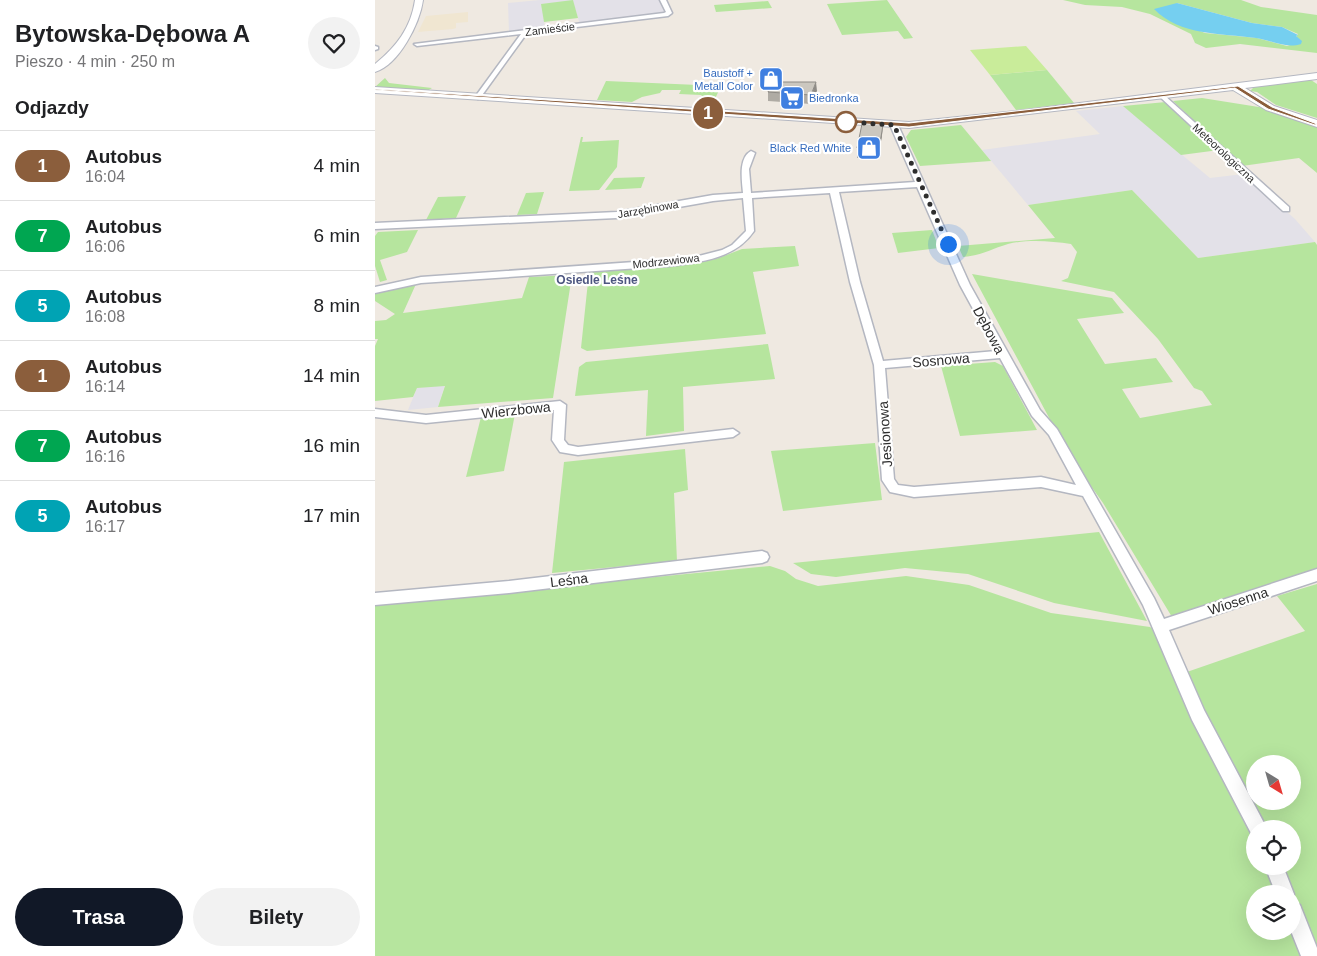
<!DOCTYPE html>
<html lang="pl">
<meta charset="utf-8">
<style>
:root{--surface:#fff;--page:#f2f2f2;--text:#202124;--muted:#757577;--line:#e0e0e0;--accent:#111827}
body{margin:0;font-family:Arial,sans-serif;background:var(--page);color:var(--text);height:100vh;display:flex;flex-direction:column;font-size:19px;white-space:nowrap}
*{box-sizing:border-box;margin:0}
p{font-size:16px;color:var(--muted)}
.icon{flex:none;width:28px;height:28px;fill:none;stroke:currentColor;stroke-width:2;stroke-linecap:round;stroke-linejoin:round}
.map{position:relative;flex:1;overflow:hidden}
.sheet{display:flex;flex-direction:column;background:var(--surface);width:375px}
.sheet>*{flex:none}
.badge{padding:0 10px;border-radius:16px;font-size:18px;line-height:32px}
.needle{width:32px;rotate:143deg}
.fabs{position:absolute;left:871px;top:755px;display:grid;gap:10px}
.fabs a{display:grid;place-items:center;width:55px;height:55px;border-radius:50%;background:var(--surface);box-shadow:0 5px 20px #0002;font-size:25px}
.you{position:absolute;width:25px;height:25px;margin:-12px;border:4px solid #fff;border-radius:50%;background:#1a73e8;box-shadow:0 0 0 8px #1a73e833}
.map>.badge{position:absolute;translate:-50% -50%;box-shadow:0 0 0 2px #fff}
h2{padding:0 15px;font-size:19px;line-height:45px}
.round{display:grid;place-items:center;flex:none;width:52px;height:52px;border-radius:26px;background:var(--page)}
.headline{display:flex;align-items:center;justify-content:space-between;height:85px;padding:0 15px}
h1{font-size:24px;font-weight:800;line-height:38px}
.button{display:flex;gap:10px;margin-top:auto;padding:10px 15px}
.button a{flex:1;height:58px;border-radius:30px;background:var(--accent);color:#fff;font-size:20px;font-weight:800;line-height:58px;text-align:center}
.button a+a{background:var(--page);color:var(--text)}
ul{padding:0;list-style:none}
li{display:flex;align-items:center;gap:15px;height:70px;padding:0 15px;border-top:1px solid var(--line)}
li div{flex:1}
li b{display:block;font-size:19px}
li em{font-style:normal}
li .badge{min-width:55px;font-weight:700;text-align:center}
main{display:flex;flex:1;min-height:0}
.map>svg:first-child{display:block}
.industrial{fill:#e3e1e8}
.education{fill:#f0e6d1}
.green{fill:#b6e59e;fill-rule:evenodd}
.pitch{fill:#c9ec9a}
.water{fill:#75cff0}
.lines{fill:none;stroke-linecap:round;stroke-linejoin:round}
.street-casing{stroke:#b4b7c1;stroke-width:3}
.secondary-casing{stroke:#b4b7c1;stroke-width:2}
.street{fill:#fff;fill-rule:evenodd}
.secondary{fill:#fff;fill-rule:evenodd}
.wall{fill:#afaba4}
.shaded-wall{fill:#8e8b86}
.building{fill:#cbc7bf;stroke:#8e8b86}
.line{fill:#8b5e3c;stroke:#fff}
.walk{stroke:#2e2e2e;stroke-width:5;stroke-dasharray:0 9}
.stop-dot{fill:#fff;stroke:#8b5e3c;stroke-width:2.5}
.labels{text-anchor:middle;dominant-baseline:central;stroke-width:4.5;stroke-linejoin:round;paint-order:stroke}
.far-street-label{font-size:11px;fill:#2e2e2e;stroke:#fff}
.far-shop-label{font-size:11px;fill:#366cbe;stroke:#fff;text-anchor:end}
.far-neighbourhood-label{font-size:12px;font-weight:bold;fill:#4d5680;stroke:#fff}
.street-label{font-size:14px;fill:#2e2e2e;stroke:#fff}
</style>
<main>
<section class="sheet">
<div class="headline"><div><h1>Bytowska-Dębowa A</h1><p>Pieszo · 4 min · 250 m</p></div><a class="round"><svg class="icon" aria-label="heart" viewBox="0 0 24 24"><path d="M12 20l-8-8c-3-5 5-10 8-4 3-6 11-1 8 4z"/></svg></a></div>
<h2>Odjazdy</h2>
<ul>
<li><span class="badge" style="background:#8b5e3c;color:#fff">1</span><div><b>Autobus</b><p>16:04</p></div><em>4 min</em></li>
<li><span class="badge" style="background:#00a651;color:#fff">7</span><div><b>Autobus</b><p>16:06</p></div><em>6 min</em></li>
<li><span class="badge" style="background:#00a3b4;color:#fff">5</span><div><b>Autobus</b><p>16:08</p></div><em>8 min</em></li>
<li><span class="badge" style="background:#8b5e3c;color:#fff">1</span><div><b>Autobus</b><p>16:14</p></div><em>14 min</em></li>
<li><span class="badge" style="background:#00a651;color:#fff">7</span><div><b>Autobus</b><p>16:16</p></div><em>16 min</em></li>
<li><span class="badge" style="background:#00a3b4;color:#fff">5</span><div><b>Autobus</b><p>16:17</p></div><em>17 min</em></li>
</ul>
<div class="button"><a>Trasa</a><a>Bilety</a></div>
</section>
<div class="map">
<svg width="942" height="956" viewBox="0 0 942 956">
<rect width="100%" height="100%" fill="#efe9e1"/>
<g class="industrial">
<path d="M165,0H284L290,12L205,25L198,1L167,4L170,29L134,33L133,3Z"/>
<path d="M748,106L835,178L869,174L920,219L940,242L823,258L757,190L653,205L607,150L725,134L701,111Z"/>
<path d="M70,385L63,407L33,410L42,388Z"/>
</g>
<path class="education" d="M93,12V22L81,23V28L78,29L43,32L51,16Z"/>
<g class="green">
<path d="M198,0L203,18L169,22L166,4Z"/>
<path d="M512,0L538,38L529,39L523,31L467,35L452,4Z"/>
<path d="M688,0H866L886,7L942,15V53L865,44L831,48L820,43L816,34L775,14L747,7L710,5ZM802,3L877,23L907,27L923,34L921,37L926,41L912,46L882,38L830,33L789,17Z"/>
<path d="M393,1L397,8L341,12L339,5Z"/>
<path d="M672,70L699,103L641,110L615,75Z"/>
<path d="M10,78L14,83L57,88L52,91L0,87Z"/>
<path d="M936,80L942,84V118L901,105L882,92L875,91L880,86Z"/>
<path d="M231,81L346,86L339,101H333L326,95L304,94L306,90H287L285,93L267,97L257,102L222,100Z"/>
<path d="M827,98L890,108L942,126V173L924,158L867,166L798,101Z"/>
<path d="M791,102L844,150L806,155L748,106Z"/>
<path d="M586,125L616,161L545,166L531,137L536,130Z"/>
<path d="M206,137H208L207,142L244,140L242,167L224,190L194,191Z"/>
<path d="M270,177L266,188L230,190L239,178Z"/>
<path d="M757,190L823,258L940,242L942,245V572L797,617L728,503L694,455L597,274L737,298L749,313L702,319L730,364L781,358L798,382L747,389L765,418L837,405L827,391L819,388L783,339L739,292L686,281L693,278L702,252L696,244C676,241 653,239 633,244C616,249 608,255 588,257L583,246L680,238L653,205Z"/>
<path d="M169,192L162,214L142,215L151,193Z"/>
<path d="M91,196L81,218L51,220L63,197Z"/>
<path d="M43,230L32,252L5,260L12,280L5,282L0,266V236L3,232Z"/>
<path d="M557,230L564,248L523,253L517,233Z"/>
<path d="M420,246L424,266L378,272L391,334L212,351L206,348L214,272L301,265L341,259L367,249Z"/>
<path d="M197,275L178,398L63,407L70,386L42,388L38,397L0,401V346L3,339H0V321L11,320L20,314L0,301V294L41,284L28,313L147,298L154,277Z"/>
<path d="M393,344L400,379L308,387L309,431L271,436L273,390L200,396L204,367L211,362Z"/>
<path d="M620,362L628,366L662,430L585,436L566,366Z"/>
<path d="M140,414L129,471L91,477L106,417Z"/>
<path d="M500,443L507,500L408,511L396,451Z"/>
<path d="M310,449L313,490L299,493L302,561L177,573L189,462Z"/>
<path d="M724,532L772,621L679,603L593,574L530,568L461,577L436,574L418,563Z"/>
<path d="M395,566L410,571L421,579L443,586L531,576L594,585L676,613L775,627L781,631L809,673L930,631L902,596L942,584V956H0V604ZM880,764H918V801H880ZM880,829H918V866H880ZM880,894H918V931H880Z"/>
</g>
<path class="pitch" d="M651,46L672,70L615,75L595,50Z"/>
<path class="water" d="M802,3L877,23L907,27L923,35L921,36L927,41L926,44C910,49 896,40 881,38C846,33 805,36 779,9Z"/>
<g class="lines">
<defs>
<g id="street">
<path d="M285,0H291L297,13L293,16L152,33L105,98L103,99L100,97L146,34L42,46L39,44L289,13L291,12Z"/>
<path d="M0,46L3,47V49L0,50Z"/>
<path d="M785,95H789L914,207V211H908L785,97Z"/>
<path d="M516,123L523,125L595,285L665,410L682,429L779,598L789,619L942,569V581L794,630L829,710L889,823L892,829H880V837L877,835L817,720L768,605L708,496L666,487L539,497L515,492L507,480L499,365L475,282L455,193L377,198L379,231C360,259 326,262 294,266L46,283L0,293V287L46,277L316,258L347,250L357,245L371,231L368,198L338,201L242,218L0,229V223L242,212L338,195L368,193C367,181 363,158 376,151L380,153L374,169L376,193L540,182L515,125ZM542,187L585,285L621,351L508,361L485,282L464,192ZM625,358L657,416L674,435L701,485L666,477L539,487L523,485L519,479L510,368Z"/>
<path d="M185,401L191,405L189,440L193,445L203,447L358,429L364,433L358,437L203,455L185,452L177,440L179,410L51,423L0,417V409L51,415Z"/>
<path d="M387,551L392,553L394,557L392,561L387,563L134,593L0,605V593L134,581Z"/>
<path d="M890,866H908L919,894L918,898V894H901Z"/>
<path d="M918,903L925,905L942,948V956H926L916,931Z"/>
</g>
<g id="secondary">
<path d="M40,0H48C45,23 24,65 0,72V64C21,47 36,28 40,0Z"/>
<path d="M942,73V79L870,88L899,106L942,120V127L891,110L858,90L534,128L0,93V87L534,122L641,111Z"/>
</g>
</defs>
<use href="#street" class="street-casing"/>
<use href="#secondary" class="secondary-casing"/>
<use href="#street" class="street"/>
<use href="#secondary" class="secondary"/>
</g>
<g class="wall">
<path d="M442,91L436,104L393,101V92Z"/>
<path d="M507,135L503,159L482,158V148Z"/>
</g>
<g class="shaded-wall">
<path d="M441,82L442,91L436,104V95Z"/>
<path d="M508,125L507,135L503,159L504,149Z"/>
</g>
<g class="building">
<path d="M398,82H441L436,95L393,92Z"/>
<path d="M487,124L508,125L504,149L482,148Z"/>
</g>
<path class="line" d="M863,86L897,107L942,124L940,125L893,109L860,88L534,127L0,90V89L534,123Z"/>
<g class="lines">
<path class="walk" d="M471,122L519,125L573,244"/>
</g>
<defs>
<symbol id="shop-square" viewBox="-11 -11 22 22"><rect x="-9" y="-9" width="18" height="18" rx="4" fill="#3f7fe0" stroke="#fff"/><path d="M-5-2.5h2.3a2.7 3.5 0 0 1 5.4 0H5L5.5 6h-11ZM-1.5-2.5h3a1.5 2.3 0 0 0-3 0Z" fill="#fff"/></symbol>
<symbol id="supermarket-square" viewBox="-11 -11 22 22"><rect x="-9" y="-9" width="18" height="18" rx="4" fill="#3f7fe0" stroke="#fff"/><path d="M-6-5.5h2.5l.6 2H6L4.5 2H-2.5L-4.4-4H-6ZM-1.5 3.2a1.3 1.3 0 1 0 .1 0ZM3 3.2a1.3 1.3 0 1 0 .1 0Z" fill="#fff"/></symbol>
</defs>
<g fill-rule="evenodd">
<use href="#shop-square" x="382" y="65" width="28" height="28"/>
<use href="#supermarket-square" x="403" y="84" width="28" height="28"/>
<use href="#shop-square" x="480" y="134" width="28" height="28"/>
</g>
<circle class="stop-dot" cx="471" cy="122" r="10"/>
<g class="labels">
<g class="far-street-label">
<text transform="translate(175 29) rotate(-7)">Zamieście</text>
<text transform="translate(849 153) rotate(43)">Meteorologiczna</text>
<text transform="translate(273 209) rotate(-10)">Jarzębinowa</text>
<text transform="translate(291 261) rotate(-6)">Modrzewiowa</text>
</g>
<g class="far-shop-label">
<text x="378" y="73">Baustoff +<tspan x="378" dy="13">Metall Color</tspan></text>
<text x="434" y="98" text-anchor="start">Biedronka</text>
<text x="476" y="148">Black Red White</text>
</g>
<g class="far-neighbourhood-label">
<text x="222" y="280">Osiedle Leśne</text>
</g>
<g class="street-label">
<text transform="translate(614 330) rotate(62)">Dębowa</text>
<text transform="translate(566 360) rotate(-5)">Sosnowa</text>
<text transform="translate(141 410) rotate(-6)">Wierzbowa</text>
<text transform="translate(510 434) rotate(-94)">Jesionowa</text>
<text transform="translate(194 580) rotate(-7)">Leśna</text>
<text transform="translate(863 601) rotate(-18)">Wiosenna</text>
</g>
</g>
</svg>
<div class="fabs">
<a><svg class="needle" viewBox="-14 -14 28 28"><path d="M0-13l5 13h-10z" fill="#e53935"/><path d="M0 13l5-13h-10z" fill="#757577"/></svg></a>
<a><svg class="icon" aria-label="locate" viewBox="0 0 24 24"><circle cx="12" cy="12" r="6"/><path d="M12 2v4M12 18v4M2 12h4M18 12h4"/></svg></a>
<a><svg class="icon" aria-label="layers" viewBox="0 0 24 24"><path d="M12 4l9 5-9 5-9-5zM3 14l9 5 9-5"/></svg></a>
</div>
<div class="you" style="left:573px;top:244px"></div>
<b class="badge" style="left:333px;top:113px;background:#8b5e3c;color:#fff">1</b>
</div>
</main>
